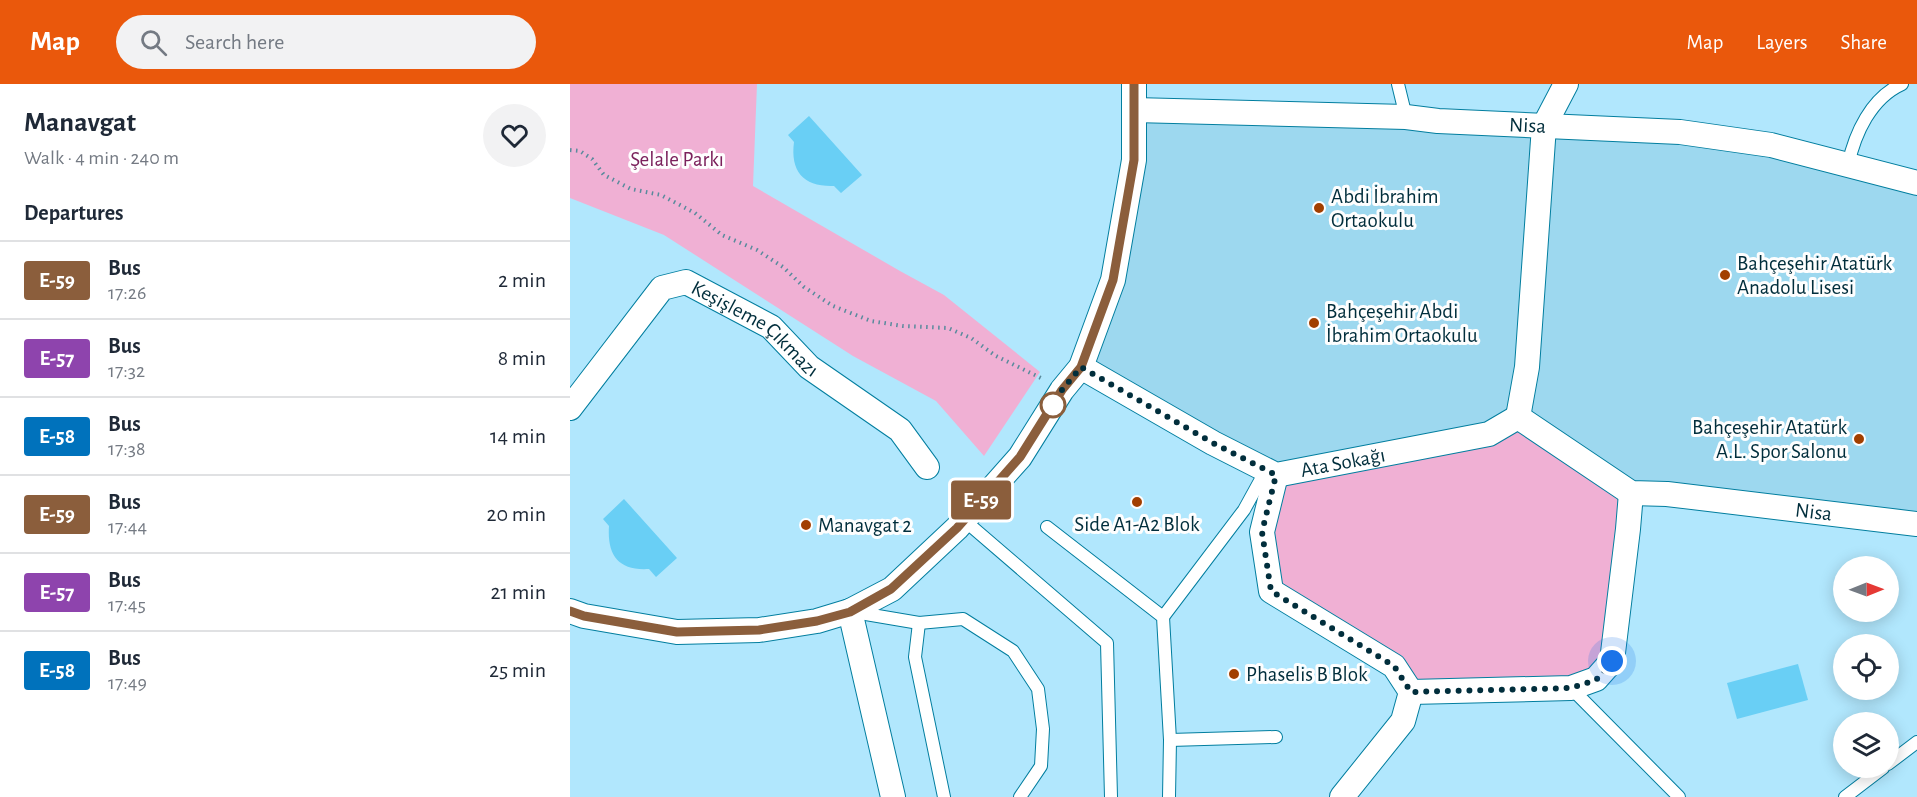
<!DOCTYPE html>
<meta charset="utf-8">
<style>
:root{--surface:#fff;--page:#f2f2f3;--text:#1f2937;--muted:#747a83;--line:#e0e1e3;--accent:#ea580c}
body{margin:0;font-family:"Alegreya Sans",sans-serif;background:var(--page);color:var(--text);height:100vh;display:flex;flex-direction:column;font-size:22px;white-space:nowrap}
*{box-sizing:border-box;margin:0}
p{font-size:20px;color:var(--muted)}
.icon{flex:none;width:33px;height:33px;fill:none;stroke:currentColor;stroke-width:2;stroke-linecap:round;stroke-linejoin:round}
.map{position:relative;flex:1;overflow:hidden}
.side{display:flex;flex-direction:column;background:var(--surface);width:570px}
.side>*{flex:none}
.badge{padding:0 12px;border-radius:4px;font-size:21px;line-height:39px}
.needle{width:39px;rotate:89deg}
.buttons{position:absolute;left:1263px;top:472px;display:grid;gap:12px}
.buttons a{display:grid;place-items:center;width:66px;height:66px;border-radius:50%;background:var(--surface);box-shadow:0 3px 15px #0003;font-size:30px}
.you{position:absolute;width:30px;height:30px;margin:-15px;border:4px solid #fff;border-radius:50%;background:#1a73e8;box-shadow:0 0 0 9px #1a73e833}
.map>.badge{position:absolute;translate:-50% -50%;box-shadow:0 0 0 3px #fff}
h2{padding:0 24px;font-size:22px;line-height:54px}
.round{display:grid;place-items:center;flex:none;width:63px;height:63px;border-radius:32px;background:var(--page)}
.head{display:flex;align-items:center;justify-content:space-between;height:102px;padding:0 24px}
h1{font-size:28px;font-weight:700;line-height:45px}
ul{padding:0;list-style:none}
li{display:flex;align-items:center;gap:18px;height:78px;padding:0 24px;border-top:2px solid var(--line)}
li div{flex:1}
li b{display:block;font-size:22px}
li em{font-style:normal}
li .badge{min-width:66px;font-weight:700;text-align:center}
header{display:flex;align-items:center;gap:36px;box-sizing:border-box;height:84px;padding:0 30px;background:var(--accent);color:#fff}
header strong{font-size:28px}
nav{display:flex;gap:33px;margin-inline-start:auto;font-size:21px}
.search{width:420px;height:54px;background:var(--page);display:flex;align-items:center;gap:15px;box-sizing:border-box;padding:0 21px;border-radius:33px;color:var(--muted);font-size:22px}
main{display:flex;flex:1;min-height:0}
.map>svg:first-child{display:block}
.built{fill:#9dd8ef}
.green{fill:#f0b0d4}
.water{fill:#69cff5}
.lines{fill:none;stroke-linecap:round;stroke-linejoin:round}
.service-casing{stroke:#027e9f;stroke-width:14}
.minor-casing{stroke:#027e9f;stroke-width:26}
.path{stroke:#598a9c;stroke-width:4;stroke-dasharray:1.5 4.5;stroke-linecap:butt}
.service{stroke:#fff;stroke-width:12}
.minor{stroke:#fff;stroke-width:24}
.line-casing{stroke:#fff;stroke-width:14}
.line{stroke:#8b5e3c;stroke-width:9}
.walk{stroke:#012e3c;stroke-width:6;stroke-dasharray:0 10.8}
.poi-dot{fill:#a23f00;stroke:#fefefe;stroke-width:2}
.stop-dot{fill:#fff;stroke:#8b5e3c;stroke-width:3}
.labels{text-anchor:middle;dominant-baseline:central;stroke-width:6;stroke-linejoin:round;paint-order:stroke}
.street-label{font-size:21px;fill:#012e3c;stroke:#fefefe}
.park-label{font-size:21px;fill:#7b215c;stroke:#fefefe}
.poi-label{font-size:21px;fill:#012e3c;stroke:#fefefe;text-anchor:start}
</style>
<header>
<strong>Map</strong>
<div class="search"><svg class="icon" aria-label="search" viewBox="0 0 24 24"><circle cx="10" cy="10" r="6"/><path d="M15 15l6 6"/></svg>Search here</div>
<nav><a>Map</a><a>Layers</a><a>Share</a></nav>
</header>
<main>
<section class="side">
<div class="head"><div><h1>Manavgat</h1><p>Walk · 4 min · 240 m</p></div><a class="round"><svg class="icon" aria-label="heart" viewBox="0 0 24 24"><path d="M12 20l-8-8c-3-5 5-10 8-4 3-6 11-1 8 4z"/></svg></a></div>
<h2>Departures</h2>
<ul>
<li><span class="badge" style="background:#8b5e3c;color:#fff">E-59</span><div><b>Bus</b><p>17:26</p></div><em>2 min</em></li>
<li><span class="badge" style="background:#8e44ad;color:#fff">E-57</span><div><b>Bus</b><p>17:32</p></div><em>8 min</em></li>
<li><span class="badge" style="background:#0072bc;color:#fff">E-58</span><div><b>Bus</b><p>17:38</p></div><em>14 min</em></li>
<li><span class="badge" style="background:#8b5e3c;color:#fff">E-59</span><div><b>Bus</b><p>17:44</p></div><em>20 min</em></li>
<li><span class="badge" style="background:#8e44ad;color:#fff">E-57</span><div><b>Bus</b><p>17:45</p></div><em>21 min</em></li>
<li><span class="badge" style="background:#0072bc;color:#fff">E-58</span><div><b>Bus</b><p>17:49</p></div><em>25 min</em></li>
</ul>
</section>
<div class="map">
<svg width="1347" height="713" viewBox="0 0 1347 713">
<rect width="100%" height="100%" fill="#b1e7fd"/>
<path class="built" d="M564,26L1110,48L1347,99V440L706,391L511,283L543,196Z"/>
<g class="green">
<path d="M0,0H187L183,102L330,187L374,211L470,288L414,372L366,317L283,272L94,151L0,114Z"/>
<path d="M948,333L1061,409L1058,445L1026,595L841,608L701,507L706,391Z"/>
</g>
<g class="water">
<path d="M239,32L292,91L271,109L264,102C234,103 220,88 224,58L218,51Z"/>
<path d="M54,415L107,474L86,493L79,485C48,487 37,471 39,442L33,435Z"/>
<path d="M1228,580L1238,616L1167,635L1157,599Z"/>
</g>
<g class="lines">
<defs>
<g id="service">
<path d="M828,0L836,33"/>
<path d="M1278,81C1285,49 1301,14 1332,0"/>
<path d="M394,436L537,559L541,713"/>
<path d="M477,443L593,533L600,656L599,713"/>
<path d="M284,528L349,539L393,535L443,567L468,605L473,645L471,682L450,713"/>
<path d="M593,533L674,426L696,386"/>
<path d="M349,539L345,573L374,713"/>
<path d="M1001,604L1109,713"/>
<path d="M600,656L706,653"/>
<path d="M1318,680L1347,658"/>
<path d="M1275,713L1313,684"/>
</g>
<g id="minor">
<path id="s1" d="M564,26L836,33L868,37L1110,48L1201,61L1347,99"/>
<path id="s2" d="M511,283L643,359L706,391L919,350L948,333"/>
<path id="s3" d="M0,324L92,204L116,198L201,243L239,283L330,346L357,383"/>
<path id="s4" d="M948,333L1061,409L1097,410L1347,440"/>
<path d="M948,333L957,283L974,42L996,0"/>
<path d="M706,391L692,448L701,507L824,582L841,608L833,637L772,713"/>
<path d="M0,527L14,532L107,548L189,546L247,537L280,527L322,505L387,444L450,373L492,306L511,283L543,196L564,76V0"/>
<path d="M280,527L323,713"/>
<path d="M841,608L1001,604L1026,595L1042,577L1058,445L1061,409"/>
</g>
</defs>
<use href="#service" class="service-casing"/>
<use href="#minor" class="minor-casing"/>
<path class="path" d="M0,66L10,67L22,75L34,91L61,105L91,111L125,129L152,151L187,166L213,183L234,203L263,222L301,237L333,242L378,244L401,254L426,272L473,295"/>
<use href="#service" class="service"/>
<use href="#minor" class="minor"/>
</g>
<g class="lines">
<defs>
<path id="line" d="M0,527L14,532L107,548L189,546L247,537L280,528L321,505L387,444L450,373L492,306L511,283L543,196L564,76V0"/>
</defs>
<use href="#line" class="line-casing"/>
<use href="#line" class="line"/>
<path class="walk" d="M483,321L481,322L492,306L511,283L643,359L706,391L692,448L701,507L824,582L841,608L1001,604L1026,596L1042,577"/>
</g>
<g class="poi-dot">
<circle cx="749" cy="124" r="6"/>
<circle cx="1155" cy="191" r="6"/>
<circle cx="744" cy="239" r="6"/>
<circle cx="1289" cy="355" r="6"/>
<circle cx="567" cy="418" r="6"/>
<circle cx="236" cy="441" r="6"/>
<circle cx="664" cy="590" r="6"/>
</g>
<circle class="stop-dot" cx="483" cy="321" r="12"/>
<g class="labels">
<g class="street-label">
<text stroke="none"><textPath href="#s1" startOffset="394">Nisa</textPath></text>
<text stroke="none"><textPath href="#s3" startOffset="260">Keşişleme Çıkmazı</textPath></text>
<text stroke="none"><textPath href="#s2" startOffset="291">Ata Sokağı</textPath></text>
<text stroke="none"><textPath href="#s4" startOffset="320">Nisa</textPath></text>
</g>
<g class="park-label">
<text x="107" y="75">Şelale Parkı</text>
</g>
<g class="poi-label">
<text x="761" y="112">Abdi İbrahim<tspan x="761" dy="24">Ortaokulu</tspan></text>
<text x="1167" y="179">Bahçeşehir Atatürk<tspan x="1167" dy="24">Anadolu Lisesi</tspan></text>
<text x="756" y="227">Bahçeşehir Abdi<tspan x="756" dy="24">İbrahim Ortaokulu</tspan></text>
<text x="1277" y="343" text-anchor="end">Bahçeşehir Atatürk<tspan x="1277" dy="24">A.L. Spor Salonu</tspan></text>
<text x="567" y="440" text-anchor="middle">Side A1-A2 Blok</text>
<text x="248" y="441">Manavgat 2</text>
<text x="676" y="590">Phaselis B Blok</text>
</g>
</g>
</svg>
<div class="buttons">
<a><svg class="needle" viewBox="-14 -14 28 28"><path d="M0-13l5 13h-10z" fill="#e53935"/><path d="M0 13l5-13h-10z" fill="#747a83"/></svg></a>
<a><svg class="icon" aria-label="locate" viewBox="0 0 24 24"><circle cx="12" cy="12" r="6"/><path d="M12 2v4M12 18v4M2 12h4M18 12h4"/></svg></a>
<a><svg class="icon" aria-label="layers" viewBox="0 0 24 24"><path d="M12 4l9 5-9 5-9-5zM3 14l9 5 9-5"/></svg></a>
</div>
<div class="you" style="left:1042px;top:577px"></div>
<b class="badge" style="left:411px;top:416px;background:#8b5e3c;color:#fff">E-59</b>
</div>
</main>
